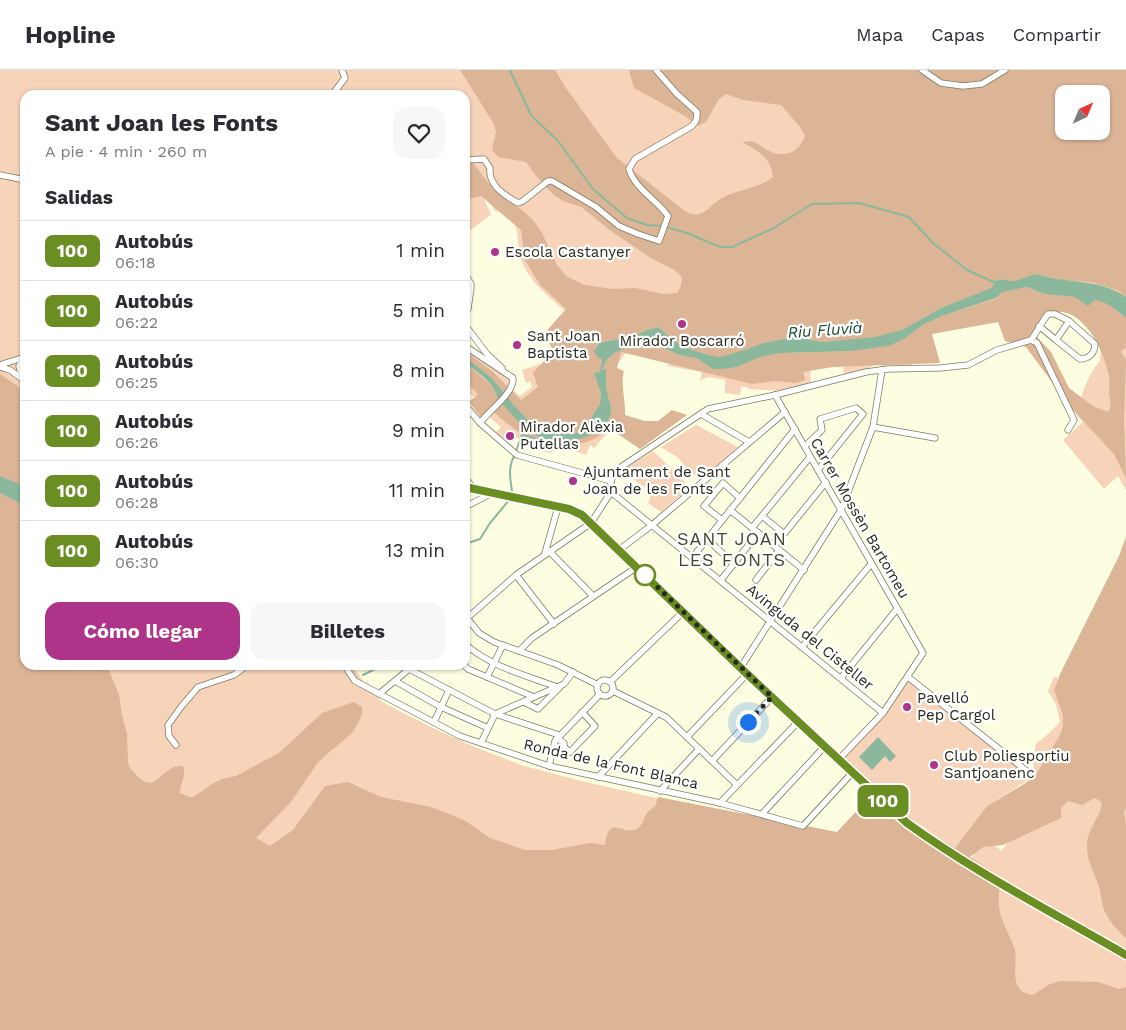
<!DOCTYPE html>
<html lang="es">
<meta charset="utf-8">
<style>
:root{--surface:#fff;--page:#f7f7f7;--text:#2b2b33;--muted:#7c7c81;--line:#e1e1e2;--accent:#ad3489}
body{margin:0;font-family:"Work Sans",sans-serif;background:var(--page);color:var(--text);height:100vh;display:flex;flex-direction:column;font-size:19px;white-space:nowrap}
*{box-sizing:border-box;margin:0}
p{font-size:16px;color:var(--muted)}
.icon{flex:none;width:28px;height:28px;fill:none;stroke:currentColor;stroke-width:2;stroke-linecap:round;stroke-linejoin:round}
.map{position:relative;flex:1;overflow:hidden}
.sheet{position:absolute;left:20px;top:20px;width:450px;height:580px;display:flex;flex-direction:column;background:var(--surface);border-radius:15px;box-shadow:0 1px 4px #0004}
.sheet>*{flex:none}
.badge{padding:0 10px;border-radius:8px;font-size:18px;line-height:32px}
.needle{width:32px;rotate:44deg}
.tools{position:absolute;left:1055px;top:15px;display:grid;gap:10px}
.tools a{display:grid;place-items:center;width:55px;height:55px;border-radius:10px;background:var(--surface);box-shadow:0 1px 4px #0004;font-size:25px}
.you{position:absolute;width:25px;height:25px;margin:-12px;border:4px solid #fff;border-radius:50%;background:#1a73e8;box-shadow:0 0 0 8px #1a73e833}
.map>.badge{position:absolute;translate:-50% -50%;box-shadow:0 0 0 2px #fff}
h2{padding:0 25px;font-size:19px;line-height:45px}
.round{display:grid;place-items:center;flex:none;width:52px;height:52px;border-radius:15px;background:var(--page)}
.head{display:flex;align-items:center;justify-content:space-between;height:85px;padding:0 25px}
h1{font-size:24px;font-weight:700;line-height:38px}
.primary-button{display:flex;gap:10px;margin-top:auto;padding:10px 25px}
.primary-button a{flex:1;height:58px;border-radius:15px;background:var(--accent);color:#fff;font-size:20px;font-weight:700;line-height:58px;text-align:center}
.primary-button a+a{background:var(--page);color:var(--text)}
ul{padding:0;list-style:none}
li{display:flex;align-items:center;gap:15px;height:60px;padding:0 25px;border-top:1px solid var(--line)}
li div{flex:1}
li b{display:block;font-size:19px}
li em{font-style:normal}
li .badge{min-width:55px;font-weight:700;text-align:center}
header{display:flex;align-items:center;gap:30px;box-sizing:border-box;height:70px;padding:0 25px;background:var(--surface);border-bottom:1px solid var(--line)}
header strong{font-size:24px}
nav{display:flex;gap:28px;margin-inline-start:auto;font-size:18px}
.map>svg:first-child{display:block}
.green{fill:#f7d3b9;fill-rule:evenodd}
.forest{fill:#dcb496;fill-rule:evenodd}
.water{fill:#8bb89d}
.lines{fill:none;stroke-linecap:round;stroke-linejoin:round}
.stream{stroke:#8bb89d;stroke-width:2}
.minor-casing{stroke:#7a7b62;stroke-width:7}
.minor{stroke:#fff;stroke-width:5.5}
.line-casing{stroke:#fff;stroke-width:11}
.line{stroke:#6b8e23;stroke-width:8}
.walk{stroke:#28281e;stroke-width:5;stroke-dasharray:0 9}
.poi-dot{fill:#ad3489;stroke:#fff;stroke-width:2}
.stop-dot{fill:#fff;stroke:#6b8e23;stroke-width:2.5}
.labels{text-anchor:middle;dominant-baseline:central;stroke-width:4.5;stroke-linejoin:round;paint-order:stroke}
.poi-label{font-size:15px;fill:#28281e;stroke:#fff;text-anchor:start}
.street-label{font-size:15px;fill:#28281e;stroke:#fff}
.water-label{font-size:16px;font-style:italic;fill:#12492f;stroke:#fff}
.quarter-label{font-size:18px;letter-spacing:1px;fill:#45452e;stroke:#fff}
</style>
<header>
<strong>Hopline</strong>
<nav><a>Mapa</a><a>Capas</a><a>Compartir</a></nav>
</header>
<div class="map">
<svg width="1126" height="960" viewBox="0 0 1126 960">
<rect width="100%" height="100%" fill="#fcfde1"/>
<g class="green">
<path d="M0,0H1126V420L1118,406L1104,419L1063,370L1083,352L1076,344C1082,325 1087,305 1100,291L1101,276L1098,270L1072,242L1013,232L910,272L912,296L890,295L883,296L881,294L873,293L870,299L844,306L843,296L810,293L811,314L783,321L748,319V317H741L740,325L725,323V310L709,307L700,310L702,302L668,296L670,285L626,282L617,295L620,342L610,360L594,378L590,375L586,385L569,379L568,380L553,377L552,383L530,379L531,376L525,375V373L504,359L513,367L509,372L496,362L501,357L488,346L486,340L475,326L473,327L465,318V278L506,306L510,311L511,318L520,326L532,317L530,311L526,313L522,300L553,290L565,266L552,255L565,241C549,227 532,214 523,194C514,176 524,159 506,143L495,141L471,99L491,145L465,164V25H229L216,23L206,25H25V286L20,290L22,313L25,315V595H352L371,622L384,633L433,658L477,678L521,695L581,711L800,761L963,803L974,785L964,779L1023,719L1028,710L987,736L955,778L914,751L841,687L883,643L908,607L1028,702L1029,708L1034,698L1033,691L1036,674L1048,664L1060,652L1056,634L1048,621L1054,607H1057L1060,618L1126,582V960H0ZM1064,24H1101V61H1064ZM1012,765L1002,781L987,770Z"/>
<path d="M696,355L738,377L699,410L677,387L661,377Z"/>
<path d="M653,381L690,417L661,442L648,433L652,422L621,401Z"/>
</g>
<g class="forest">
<path d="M460,0H555L566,18L616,87L681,138C686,142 692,146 699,144C709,142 713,132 722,128C738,119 758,119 773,107C772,88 757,80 742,72C746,72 750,71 754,72C759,74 763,78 767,80C784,89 799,83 805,66L800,57L781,35L743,30L726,24L719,29L706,52L698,56L685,46L634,18L629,0H1126V227L1117,220L1091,212L1065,210L1035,204L1015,211L997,209L991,218L941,238L902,260L875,268L823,272L810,270L800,266L763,273L748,280L720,287L708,285L687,278L676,272L658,257L647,260L636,265L602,272L597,275L594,281L602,289L600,302L594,303L601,324L600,334L584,359L576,363L570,364L549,359L529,351L513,334L492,308L465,287V281L492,301L521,330L538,317L533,303L553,281L545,263L566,239L540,215L525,190L521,160L481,126L465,130V86L470,89L494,120L522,140L533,150L542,163L557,195L566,206L584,215L613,219L635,218L663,224L677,223L681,216L682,207L674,200L651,188L611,161L581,137L563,131L555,126L537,107L526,92L498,87L492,80L496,62L494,54ZM1064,24H1101V61H1064Z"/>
<path d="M1027,217L1044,224L1075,227L1088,235L1095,230C1109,233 1115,239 1126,248V274L1124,275L1126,276V278L1121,281L1126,290L1124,349L1126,408L1114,384L1072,339L1026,277L1005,271L998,252L932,264L940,293L833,297L803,302L805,310L796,313L776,311L752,314L621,282L617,298L624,301C620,314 626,331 625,345L645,351H658L672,340L687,345L640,379L609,358C596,370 583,375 566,375C561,375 555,376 550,376C531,374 504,352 491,339L481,348L469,332L478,324L465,311V293L491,315L498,327L514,347L531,362L587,366L601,358L610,348L611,337L607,323L606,299L601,301L606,291L613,284L634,274L654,273L679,285L696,288L713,299H724L737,297L760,287L781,283L852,281L889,276L904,269L924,254L942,246L996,229L1003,222ZM1056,242C1085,239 1105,283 1109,307C1110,312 1109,318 1109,323C1110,330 1112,336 1108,342L1093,336L1069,318L1051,282L1036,266L1048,247Z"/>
<path d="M0,304L25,321V416L0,406Z"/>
<path d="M0,423L25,436V595H107L119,625L122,645L127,664L128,692L130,698L139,708L145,712L152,713C162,707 171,694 183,696C187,704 180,714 180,723L192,728L212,714L222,709L236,706L279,683L322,643L354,632L362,637V645L353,662L318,692L291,732L256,768L270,776L293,760L325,716L348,712L381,727L431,737L464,750L490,768L525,780H552L590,773L605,775C609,742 623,768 638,758C647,751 641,744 655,737L658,727L837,762L878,718L917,754L955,778L987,736L1034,708L1060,665L1063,656V645L1054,620L1060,604L1119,486L1126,467V738L1124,742L1126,755V868C1118,862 1106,847 1103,837C1101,829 1101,821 1098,814C1093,800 1086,788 1087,773C1088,758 1100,748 1102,733L1099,730L1094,728L1082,735L1068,731L1061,738V748L1003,775L983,777L970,787L1001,808C1000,817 998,827 999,836C1000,851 1011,867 1015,880C1018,896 1007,922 1033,925L1048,915L1060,911L1098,912L1119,919L1126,917V960H0Z"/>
</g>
<g class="water">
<path d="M1035,204C1045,206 1056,209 1066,210C1088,213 1108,214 1126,227V248C1115,239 1109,233 1095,230L1088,236L1075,227L1044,224L1027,217L1003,222L996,228L942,246L924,254L904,269L889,276L852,281L781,283L760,287L737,297L724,299H713L696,288L679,285L654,273L634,274L613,284L606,291L602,300L606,299C606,307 606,315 607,322C608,327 610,332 611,337C613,353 596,364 582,368C544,381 521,358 499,329C496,325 495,320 491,315C485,307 473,299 465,293V287L492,308L513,334L529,351L549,359L570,364L576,363L584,359L600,334L601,324L594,303L600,302L602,289L597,287L594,281L599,273L636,265L647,260L658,257L676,272L687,278L708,285L720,287L748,279L763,273L800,266L810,270L823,272L875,267L902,260L941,238L991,218L997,209L1015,211Z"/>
<path d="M0,406L25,416V436L0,423Z"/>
<path d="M878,667L896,686L890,692L885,686L872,700L859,687Z"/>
</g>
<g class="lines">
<g class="stream">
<path d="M510,0L531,45L558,71L593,119L627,148L647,155L662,156"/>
<path d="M666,157L687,163L720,177H732L772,159L812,134L859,133L909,147L933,173L967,200L996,213"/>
<path d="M516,381L522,365L541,370L546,369"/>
<path d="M512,421C510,408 508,398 514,386"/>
<path d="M465,474L480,469L490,453L510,429"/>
<path d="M363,605L383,595"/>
</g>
<defs>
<g id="minor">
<path d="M922,0L941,13L963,16L982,14L1005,0"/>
<path d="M332,25L345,8L342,0"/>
<path d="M465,90L484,89L490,98C488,115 504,125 518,133L523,131L548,111H552L596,137L619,156L638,164L659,171L668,146C657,130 635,119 629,99L635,89L692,56C697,51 697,48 697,42L677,24L656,0"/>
<path d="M0,105L25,110"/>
<path d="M465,204L471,214V218L468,239L465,240"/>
<path d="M465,255L487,284L502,298"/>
<path d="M1031,270C1037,262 1042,252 1048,244H1055L1069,251L1056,270L1039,256"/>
<path d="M1056,270L1080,289C1089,289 1095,283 1095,274L1069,251"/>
<path d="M465,276L513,308C514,324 489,340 480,353"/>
<path d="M0,295L22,288"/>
<path d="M0,297L10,300L25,311"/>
<path d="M22,307L19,296L25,285"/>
<path d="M775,325L923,583L883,643L838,690"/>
<path d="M465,335L480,353L517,385L611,411"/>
<path d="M701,344L749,372"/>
<path d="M873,357L935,368"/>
<path d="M805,376L822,360L820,349L856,338L863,344L818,400"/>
<path d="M465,408L473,418"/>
<path d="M465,417L569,439L582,445L747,604L907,753C976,803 1052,842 1126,885"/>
<path d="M611,422L883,643"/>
<path d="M740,428L795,359"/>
<path d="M465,437L492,423"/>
<path d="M730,440L804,500"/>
<path d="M762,446L784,464L826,412"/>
<path d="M752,458L810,387"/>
<path d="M707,469L734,494"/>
<path d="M619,480L652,455L785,342"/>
<path d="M549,481L593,526"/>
<path d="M545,483L558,437"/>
<path d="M692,488L740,428L723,413L704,436L722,450"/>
<path d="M516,505L554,554"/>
<path d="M721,510L758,463"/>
<path d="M756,510L779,480"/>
<path d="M467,548L479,563L494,572L558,595L598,615"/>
<path d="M465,550L516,505L591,453L611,422V411L615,401L708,339L775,325L866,302L888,299L940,298L968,295L997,280L1031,270L1037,273L1074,350L1068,360"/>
<path d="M465,574C491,597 525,605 557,617"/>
<path d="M802,577L871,494"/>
<path d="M519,581L532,568L637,497"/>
<path d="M347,595L348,601L355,611L460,666L549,696L720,733L803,756L852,703"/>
<path d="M464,595L468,599L534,627"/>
<path d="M741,597L841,440L873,357L882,300"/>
<path d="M409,599L495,644L559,665"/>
<path d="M487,607L503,575"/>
<path d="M908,607L1028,702"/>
<path d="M841,608L897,539"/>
<circle cx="605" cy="618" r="8"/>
<path d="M395,611L441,637L488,658"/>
<path d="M610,612L683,542"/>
<path d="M613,621L666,647L737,715"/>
<path d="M379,624L414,595"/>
<path d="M524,632L538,639L560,617"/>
<path d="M434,652L449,620"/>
<path d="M687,667L747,604"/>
<path d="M481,673L495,644L564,614L573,602"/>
<path d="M176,675L169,666L168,655L181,637L198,617L234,605L247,595"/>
<path d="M554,677L560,680L564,677V673L557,668"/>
<path d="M564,677L570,682L595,656L582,642"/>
<path d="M712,691L772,627"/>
<path d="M549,696L555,671L600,624"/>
<path d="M598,707L658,643"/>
<path d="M660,721L699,679"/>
<path d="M720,733L798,652"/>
<path d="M762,744L825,676"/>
</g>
</defs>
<use href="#minor" class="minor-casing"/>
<use href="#minor" class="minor"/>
</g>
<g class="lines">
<defs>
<path id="line" d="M465,417L569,439L582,445L747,604L907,753C976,803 1052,842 1126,885"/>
</defs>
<use href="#line" class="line-casing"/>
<use href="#line" class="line"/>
<path class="walk" d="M645,505L772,627L748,652"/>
</g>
<g class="poi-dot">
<circle cx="495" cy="182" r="5"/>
<circle cx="682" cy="254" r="5"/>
<circle cx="517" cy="275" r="5"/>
<circle cx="510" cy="366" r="5"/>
<circle cx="573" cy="411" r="5"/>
<circle cx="907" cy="637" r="5"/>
<circle cx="934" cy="695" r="5"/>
</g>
<circle class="stop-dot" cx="645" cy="505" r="10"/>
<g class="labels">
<g class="poi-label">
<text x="505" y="182">Escola Castanyer</text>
<text x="527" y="266">Sant Joan<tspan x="527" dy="17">Baptista</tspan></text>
<text x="682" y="271" text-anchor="middle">Mirador Boscarró</text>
<text x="520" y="357">Mirador Alèxia<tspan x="520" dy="17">Putellas</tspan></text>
<text x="583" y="402">Ajuntament de Sant<tspan x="583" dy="17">Joan de les Fonts</tspan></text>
<text x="917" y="628">Pavelló<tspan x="917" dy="17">Pep Cargol</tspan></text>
<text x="944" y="686">Club Poliesportiu<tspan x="944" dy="17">Santjoanenc</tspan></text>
</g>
<g class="street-label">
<text transform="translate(860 448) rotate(60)">Carrer Mossèn Bartomeu</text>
<text transform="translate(810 567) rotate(39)">Avinguda del Cisteller</text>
<text transform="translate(611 694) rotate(13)">Ronda de la Font Blanca</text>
</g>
<g class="water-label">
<text transform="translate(825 260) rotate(-4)">Riu Fluvià</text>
</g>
<g class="quarter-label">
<text x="732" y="468">SANT JOAN<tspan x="732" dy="21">LES FONTS</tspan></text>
</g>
</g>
</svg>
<div class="tools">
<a><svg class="needle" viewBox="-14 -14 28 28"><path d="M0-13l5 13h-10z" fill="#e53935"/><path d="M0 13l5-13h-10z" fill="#7c7c81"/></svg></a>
</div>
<div class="you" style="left:748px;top:652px"></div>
<b class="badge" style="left:883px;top:731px;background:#6b8e23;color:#fff">100</b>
<section class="sheet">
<div class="head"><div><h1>Sant Joan les Fonts</h1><p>A pie · 4 min · 260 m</p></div><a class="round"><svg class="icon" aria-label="heart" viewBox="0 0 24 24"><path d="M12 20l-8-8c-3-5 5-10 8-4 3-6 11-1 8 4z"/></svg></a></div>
<h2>Salidas</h2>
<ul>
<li><span class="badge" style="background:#6b8e23;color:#fff">100</span><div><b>Autobús</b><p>06:18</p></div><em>1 min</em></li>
<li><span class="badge" style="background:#6b8e23;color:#fff">100</span><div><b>Autobús</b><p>06:22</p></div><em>5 min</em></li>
<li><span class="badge" style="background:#6b8e23;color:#fff">100</span><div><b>Autobús</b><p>06:25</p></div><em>8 min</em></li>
<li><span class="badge" style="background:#6b8e23;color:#fff">100</span><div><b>Autobús</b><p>06:26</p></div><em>9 min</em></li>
<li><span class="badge" style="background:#6b8e23;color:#fff">100</span><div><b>Autobús</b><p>06:28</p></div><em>11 min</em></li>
<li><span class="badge" style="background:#6b8e23;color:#fff">100</span><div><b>Autobús</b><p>06:30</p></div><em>13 min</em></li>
</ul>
<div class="primary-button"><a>Cómo llegar</a><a>Billetes</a></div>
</section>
</div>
